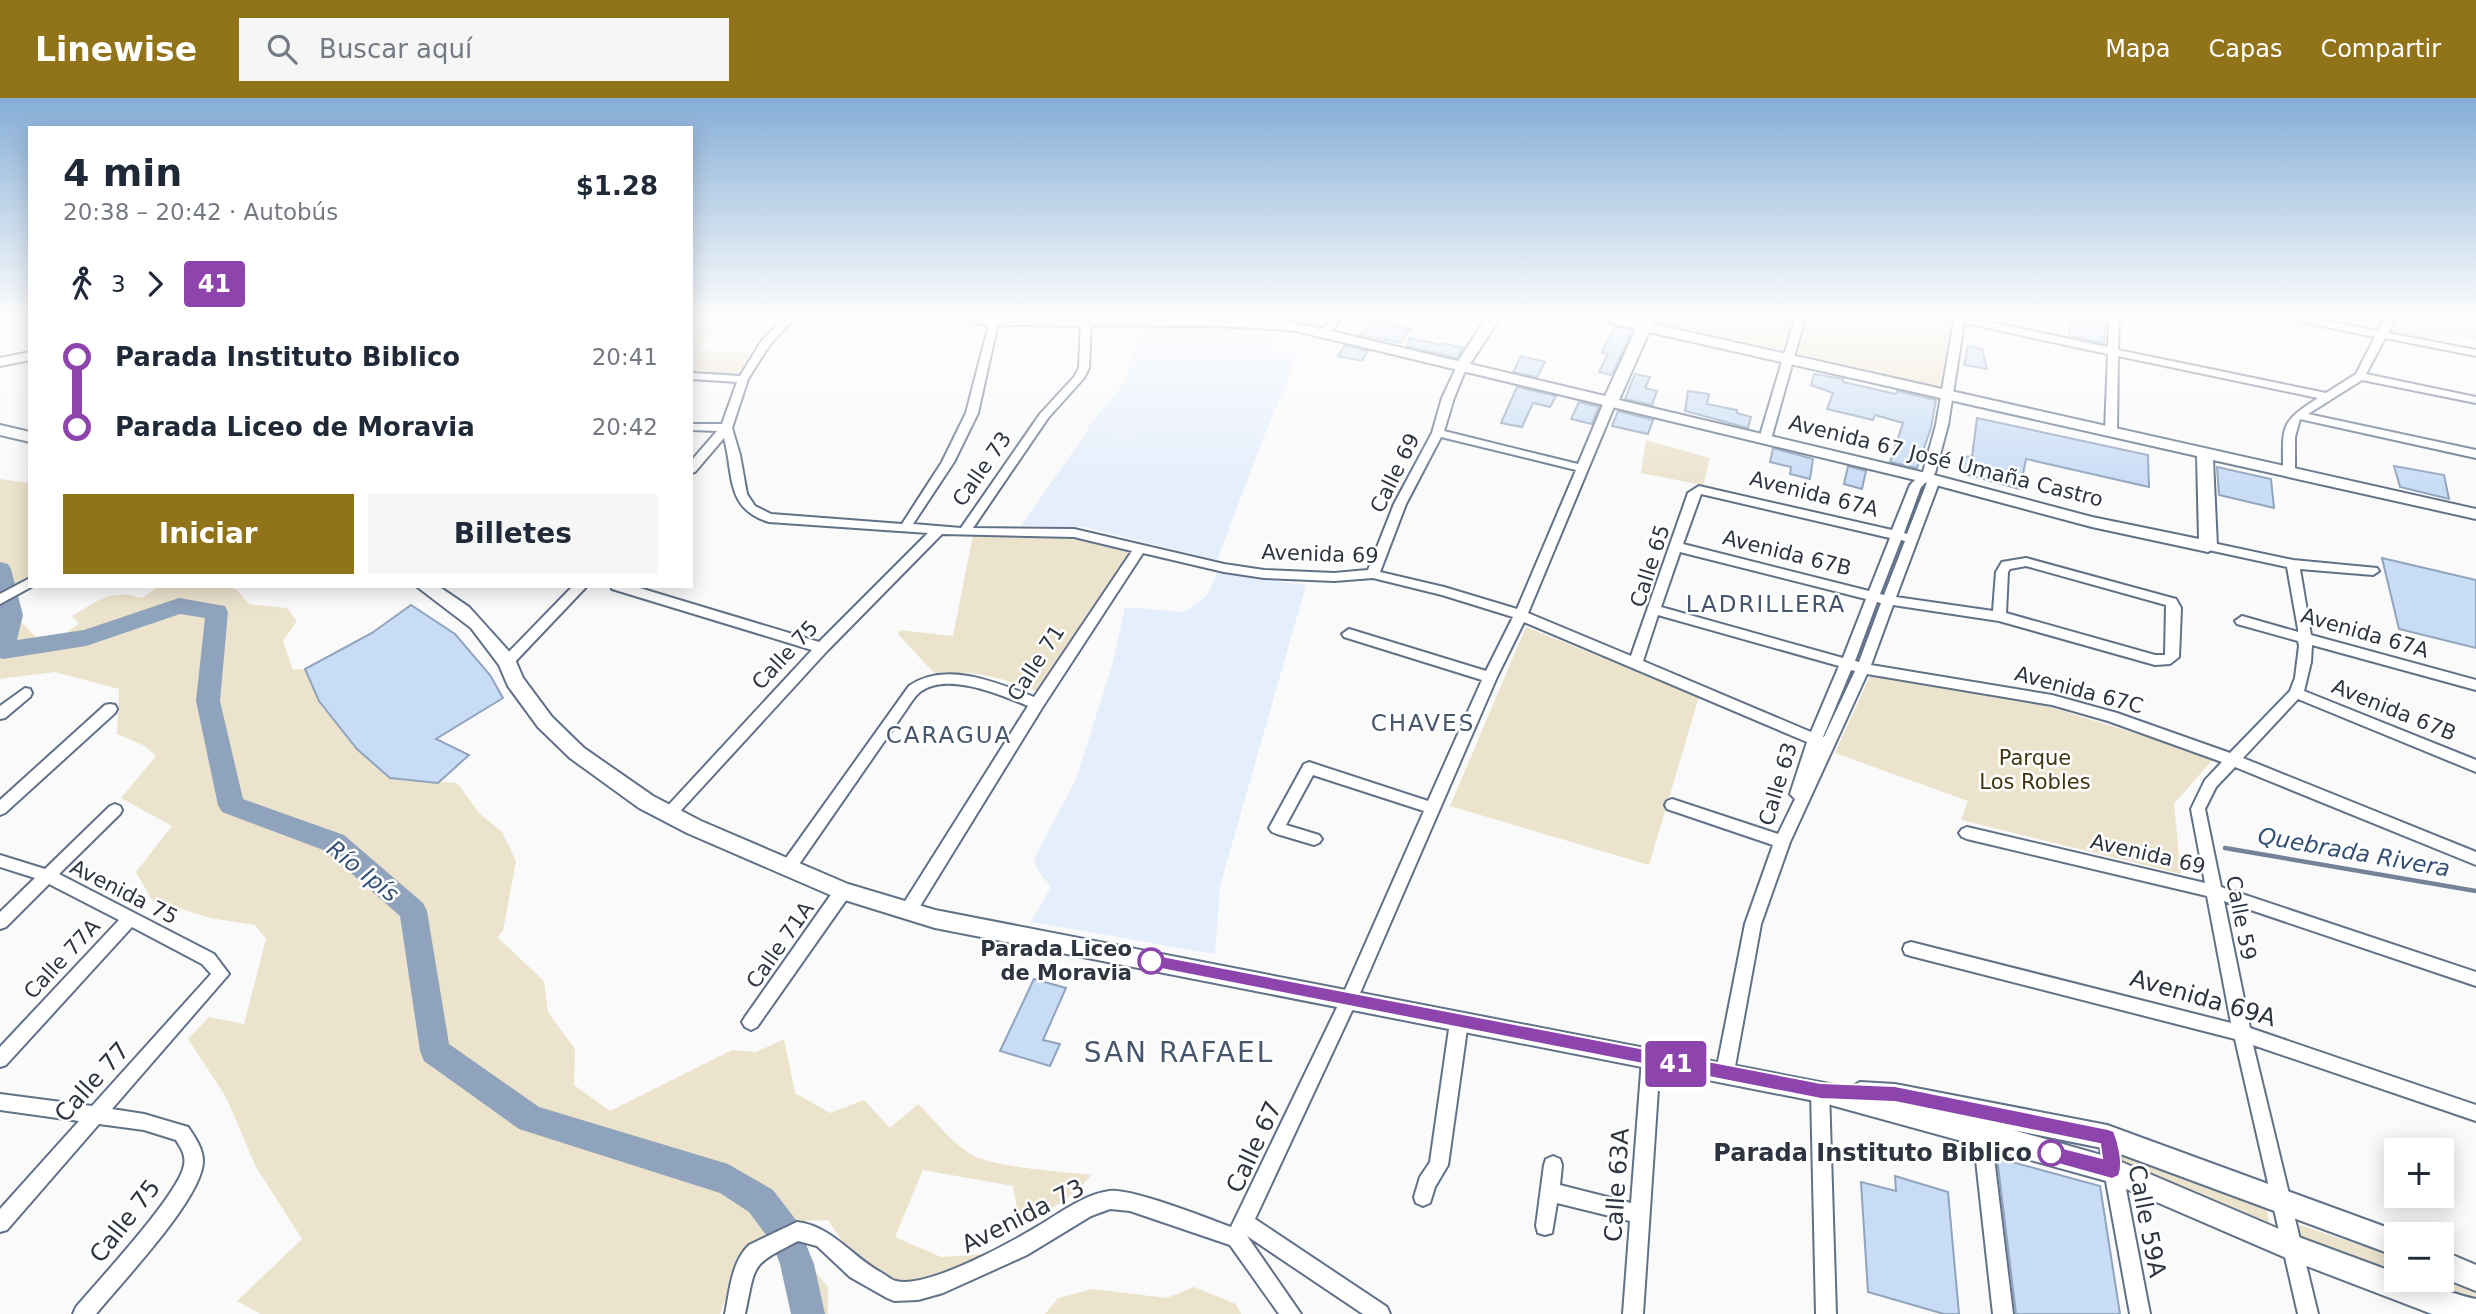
<!DOCTYPE html>
<html lang="es">
<meta charset="utf-8">
<style>
:root{--surface:#fff;--page:#f6f6f7;--text:#1f2937;--muted:#747a83;--accent:#917319}
body{margin:0;font-family:"DejaVu Sans",sans-serif;background:var(--page);color:var(--text);height:100vh;display:flex;flex-direction:column;font-size:26px;white-space:nowrap}
*{box-sizing:border-box;margin:0}
p{font-size:23px;color:var(--muted)}
.icon{flex:none;width:38px;height:38px;fill:none;stroke:currentColor;stroke-width:2;stroke-linecap:round;stroke-linejoin:round}
.map{position:relative;flex:1;overflow:hidden}
.drawer{position:absolute;left:28px;top:28px;width:665px;height:462px;display:flex;flex-direction:column;background:var(--surface);border-radius:0px;box-shadow:0 4px 18px #0003}
.drawer>*{flex:none}
.badge{padding:0 14px;border-radius:5px;font-size:24px;line-height:46px}
.fabs{position:absolute;left:2384px;top:1040px;display:grid;gap:14px}
.fabs a{display:grid;place-items:center;width:70px;height:70px;border-radius:0px;background:var(--surface);box-shadow:0 4px 18px #0003;font-size:35px}
.map>.badge{position:absolute;translate:-50% -50%;box-shadow:0 0 0 4px #fff}
.legs{display:flex;align-items:center;gap:10px;height:77px;padding:0 35px;font-size:23px}
.legs p{margin-inline-start:auto}
.headline{display:flex;align-items:center;justify-content:space-between;height:119px;padding:0 35px}
h1{font-size:38px;font-weight:600;line-height:52px}
.button{display:flex;gap:14px;margin-top:auto;padding:14px 35px}
.button a{flex:1;height:80px;border-radius:0px;background:var(--accent);color:#fff;font-size:28px;font-weight:600;line-height:80px;text-align:center}
.button a+a{background:var(--page);color:var(--text)}
ul{padding:0 35px;list-style:none}
li{display:flex;align-items:center;gap:24px;height:70px;font-size:26px}
li i{display:grid;place-items:center;width:10px;height:100%;margin:0 9px;background:currentColor}
li i::after{content:'';width:18px;height:18px;margin:-9px;border:5px solid;border-radius:50%;background:var(--surface)}
li p{margin-inline-start:auto}
li:first-child i{background:linear-gradient(#0000 50%,currentColor 0)}
li:last-child i{background:linear-gradient(currentColor 50%,#0000 0)}
header{display:flex;align-items:center;gap:42px;box-sizing:border-box;height:98px;padding:0 35px;background:var(--accent);color:#fff}
header strong{font-size:33px}
nav{display:flex;gap:38px;margin-inline-start:auto;font-size:24px}
.search{width:490px;height:63px;background:var(--page);display:flex;align-items:center;gap:18px;box-sizing:border-box;padding:0 24px;border-radius:0px;color:var(--muted);font-size:26px}
.map>svg:first-child{display:block}
.built{fill:#e5eefc}
.green{fill:#ece3cd}
.lines{fill:none;stroke-linecap:round;stroke-linejoin:round}
.stream{stroke:#738297;stroke-width:4.5}
.river{fill:#90a3bc;fill-rule:evenodd}
.building{fill:#c8dcf6;stroke:#91a4bd;stroke-width:2}
.street-casing{stroke:#607188;stroke-width:4}
.secondary-casing{stroke:#607188;stroke-width:4}
.street{fill:#fff;fill-rule:evenodd}
.secondary{fill:#fff;fill-rule:evenodd}
.line-1{fill:#8e44ad;stroke:#fff;stroke-width:2}
.stop-1-dot{fill:#fff;stroke:#8e44ad;stroke-width:3.5}
.labels{text-anchor:middle;dominant-baseline:central;stroke-width:5;stroke-linejoin:round;paint-order:stroke}
.street-label{font-size:21px;fill:#2e3540;stroke:#fff}
.park-label{font-size:21px;fill:#43350e;stroke:#fff}
.stop-label{font-size:21px;font-weight:bold;fill:#2e3540;stroke:#fff;text-anchor:end}
.neighbourhood-label{font-size:23px;letter-spacing:2px;fill:#46576d;stroke:#fff}
.water-label{font-size:23px;font-style:italic;fill:#334f75;stroke:#fff}
.near-street-label{font-size:24px;fill:#2e3540;stroke:#fff}
.near-stop-label{font-size:24px;font-weight:bold;fill:#2e3540;stroke:#fff;text-anchor:end}
.near-neighbourhood-label{font-size:28px;letter-spacing:2px;fill:#46576d;stroke:#fff}
</style>
<header>
<strong>Linewise</strong>
<div class="search"><svg class="icon" aria-label="search" viewBox="0 0 24 24"><circle cx="10" cy="10" r="6"/><path d="M15 15l6 6"/></svg>Buscar aquí</div>
<nav><a>Mapa</a><a>Capas</a><a>Compartir</a></nav>
</header>
<div class="map">
<svg width="2476" height="1216" viewBox="0 0 2476 1216">
<rect width="100%" height="100%" fill="#fafafa"/>
<g class="built">
<path d="M1139,226L1276,230L1273,253L1299,254L1261,346L1217,462L1084,429L1021,428L1088,332L1143,336L1086,331L1125,284Z"/>
<path d="M1217,475L1306,487L1220,788L1215,856L1031,824L1051,789L1037,771L1034,761L1076,681L1112,568L1125,509L1184,514L1207,498Z"/>
</g>
<g class="green">
<path d="M691,220H721L696,252L751,255L740,276L691,274Z"/>
<path d="M1661,220H1793L1782,252L1659,225Z"/>
<path d="M1810,220H1936L1952,223L1940,289L1798,258Z"/>
<path d="M2402,220H2476V242L2434,234L2436,243L2397,235Z"/>
<path d="M1646,342L1710,360L1703,387L1641,375Z"/>
<path d="M0,381L30,385V477L0,496Z"/>
<path d="M973,437L1088,442L1129,454L1036,593C1003,580 971,571 935,576L898,536L900,532L953,538Z"/>
<path d="M159,488H224L237,492L249,506L287,510L297,523L283,543L293,572L305,571L319,603L357,651L390,680L457,685L480,716L502,734L516,763L503,833L497,839L544,883L548,914L575,951L574,987L610,1013L732,952L756,954L784,941L795,995L830,1015L864,1002L890,1030L918,1006C934,1021 950,1043 969,1055C992,1070 1061,1073 1091,1077C1073,1099 1047,1117 1019,1120L1013,1088L923,1072L895,1139L941,1159L987,1156L943,1180L892,1183L854,1161L828,1122C816,1123 801,1122 790,1125C747,1136 733,1179 720,1216H260L237,1203L302,1141L256,1069L226,999L188,941L209,919L244,926L266,841L255,827L210,820L152,802L136,774L172,728L121,700L156,658L145,648L117,636L119,591L55,574L0,581V527L17,520L41,544L58,540L79,526L72,518C98,503 111,490 142,500Z"/>
<path d="M1526,529L1699,599L1649,767L1450,708Z"/>
<path d="M1870,578L2047,608L2214,660L2174,706L2181,776L1961,722L1968,703L1835,655Z"/>
<path d="M2117,1056L2262,1108L2267,1112L2270,1130L2115,1069Z"/>
<path d="M2300,1127L2396,1159V1181H2441V1178L2476,1192V1210L2313,1151L2300,1144L2297,1130Z"/>
<path d="M813,1171L828,1189V1216H800Z"/>
<path d="M1194,1189L1236,1206L1241,1216H1045L1058,1200L1092,1191L1167,1200Z"/>
</g>
<g class="lines">
<path class="stream" d="M2225,750L2476,793"/>
<path class="river" d="M0,464L8,466L11,471L23,517L17,542L84,532L179,500L225,508L228,514L220,603L243,701L344,737L423,805L427,813L449,946L539,1009L728,1066L773,1092L796,1122L814,1166L825,1216H791L780,1166L772,1145L749,1114L720,1095L519,1031L424,963L420,953L400,818L326,753L222,714L218,707L196,603L205,520L180,516L86,548L3,561L0,560Z"/>
</g>
<g class="building">
<path d="M1373,220L1395,224L1392,227L1410,231L1401,245L1360,237Z"/>
<path d="M2071,220L2105,227L2104,245L2069,238Z"/>
<path d="M1615,229L1632,233L1612,277L1599,274L1608,256L1602,255L1604,249Z"/>
<path d="M1409,240L1441,247L1443,245L1463,250L1457,260L1407,248Z"/>
<path d="M1345,247L1368,253L1362,263L1338,258Z"/>
<path d="M1968,248L1982,251L1987,271L1964,267Z"/>
<path d="M1521,258L1545,264L1537,279L1513,274Z"/>
<path d="M1635,276L1650,279L1645,290L1657,293L1652,307L1625,301Z"/>
<path d="M1814,276L1843,281V284L1896,296L1897,293L1936,302L1931,330L1917,370L1890,364L1903,325L1875,317L1873,322L1827,311L1833,295L1811,287Z"/>
<path d="M1517,289L1556,298L1550,309L1533,305L1522,329L1501,325Z"/>
<path d="M1688,293L1709,296L1707,306L1737,312V315L1751,319L1748,330L1685,313Z"/>
<path d="M1579,304L1599,309L1592,326L1571,321Z"/>
<path d="M1618,313L1653,322L1648,336L1612,328Z"/>
<path d="M1977,320L2148,357L2149,389L2026,361L2020,391L1961,375L1962,358L1972,359Z"/>
<path d="M1773,350L1813,361L1810,381L1790,376L1791,369L1770,364Z"/>
<path d="M1848,368L1866,373L1862,391L1844,386Z"/>
<path d="M2394,368L2444,377L2449,401L2400,389Z"/>
<path d="M2217,369L2271,381L2274,410L2219,397Z"/>
<path d="M2382,460L2476,482V550L2399,531Z"/>
<path d="M411,507L455,536L490,577L503,600L436,641L469,657L438,685L390,680L357,651L319,603L305,571L372,535Z"/>
<path d="M1034,881L1066,890L1043,942L1060,946L1050,968L1000,953Z"/>
<path d="M1997,1060L2100,1088L2120,1216H2016Z"/>
<path d="M1895,1078L1948,1094L1959,1216H1944L1868,1194L1861,1084L1896,1093Z"/>
</g>
<g class="lines">
<defs>
<g id="street">
<path d="M783,220H794L769,248L748,281L732,330L740,357L747,396L755,408L771,416L902,426L942,364L966,315L990,222L999,220L978,315L954,364L913,426L961,430L1040,316L1074,279L1079,270L1081,223L1087,220L1091,223L1089,270L1084,280L1048,320L973,430L1074,431L1224,466L1264,472L1334,475L1368,472L1394,406L1432,335L1442,300L1458,266L1462,265L1467,268L1454,300L1444,333L1578,366L1604,304L1606,302H1614L1616,304L1528,515L1631,558L1688,395L1699,388L1892,432L1910,387L1923,374L1936,327L1954,223L1949,220H1969L2108,249L2109,220H2119L2118,252L2326,295L2356,276L2375,239L2296,223L2291,220H2312L2378,233L2385,220H2395L2388,235L2476,252V258L2385,240L2366,276L2476,299V305L2362,282L2308,316L2476,352V360L2300,321L2295,339V373L2289,377L2283,373C2283,328 2279,325 2318,300L2118,258L2117,333L2111,336L2105,333L2108,256L1964,225L1948,327L1935,375L1932,379H1938L1940,382L1896,499L1993,513L1996,474L2002,464L2026,460L2176,501L2181,510L2179,559L2170,566L2155,567L1999,523L1893,507L1871,567L2052,597L2117,615L2230,655L2290,593L2295,580L2299,548L2298,543L2237,526L2235,523L2242,518L2298,534V531L2287,469L2204,451L2202,448L2204,445L2208,444L2293,462L2377,470L2379,473L2373,477L2300,471L2311,537L2476,582V592L2312,547L2311,564L2304,593L2476,662V674L2298,601L2243,660L2476,754V767L2235,669L2216,689L2205,711L2221,789L2476,874V888L2224,803L2250,930L2476,1007V1023L2253,947L2318,1216H2298L2235,941L1911,858L1905,856L1903,851L1905,846L1911,844L2231,925L2207,798L1967,741L1962,739L1959,735L1962,731L1967,729L2205,785L2191,711L2205,682L2222,664L2108,623L2052,607L1867,576L1790,744L1761,826L1734,974L1731,980L1725,982L1719,980L1716,974L1745,826L1773,747L1667,711L1665,707L1667,703L1672,701L1778,736L1795,701L1790,696L1807,644L1524,524L1497,579L1357,902L1255,1121L1387,1209L1390,1216H1363L1247,1138L1301,1216H1279L1230,1147L1130,1113L1110,1111L1091,1118L1027,1157L943,1195L918,1202L894,1203L887,1200L850,1179L817,1148L798,1143C750,1168 756,1164 745,1216H725C730,1192 731,1165 749,1147L797,1124C832,1128 852,1159 882,1175C886,1177 891,1182 896,1183C927,1191 1010,1145 1038,1128C1060,1115 1083,1097 1109,1093C1132,1090 1206,1120 1231,1129L1341,901L1424,713L1313,677L1286,727L1319,737L1322,741L1319,745L1314,747L1277,736L1272,734L1269,730L1304,666L1309,664L1428,703L1482,582L1344,539L1342,536L1349,531L1486,573L1513,519L1442,497L1373,480L1334,483L1264,480L1224,474L1143,455L1042,610L914,818L908,820L902,818L900,813L902,808L1028,608C1001,597 947,573 920,594C914,599 910,606 906,612L793,775L787,777L781,775L779,771L781,767L909,588C946,562 997,585 1034,599L1132,453L1074,439L942,436L827,553L673,721H663L660,717L663,713L812,552L612,491L611,488H633L819,544L928,435L769,424C725,411 734,376 724,340L695,374L691,375V363L717,333L691,332V326H722L737,284L691,281V275L740,278L761,244ZM1441,339L1576,372L1517,511L1444,489L1380,474L1406,406ZM1928,382L1907,436L1904,435L1921,389ZM1701,396L1890,440L1869,493L1683,446ZM1901,442L1905,443L1884,497L1880,496ZM1680,454L1866,501L1843,560L1661,509ZM2026,468L2166,507L2165,557H2155L2006,515L2008,474L2010,471ZM1877,504L1881,505L1859,564L1855,563ZM1658,517L1839,568L1811,634L1643,563ZM1851,572L1855,573L1824,639H1823Z"/>
<path d="M1331,220H1341L1329,237H1321L1320,235Z"/>
<path d="M1795,220H1805L1771,341L1769,343H1761L1759,341Z"/>
<path d="M30,480V488H33L0,506V496Z"/>
<path d="M573,488H587L512,567H502L500,564L502,561Z"/>
<path d="M25,590L30,591L32,595L30,599L5,620L0,621V608Z"/>
<path d="M110,606L115,607L117,611L115,615L5,715L0,717V702L105,607Z"/>
<path d="M115,706L120,708L122,712L120,716L59,776L214,856L229,876L112,1011L144,1016L188,1029C195,1039 203,1051 203,1063C203,1100 120,1186 96,1216H73L76,1209C98,1183 180,1095 184,1067C186,1057 181,1050 176,1042L144,1032L99,1026L7,1132L0,1134V1111L79,1023L0,1012V996L92,1008L211,876L202,866L132,829L6,967L0,969V949L119,822L49,786L6,829L0,831V814L35,780L0,769V757L45,771L110,708Z"/>
<path d="M843,787L849,788L851,793L849,798L757,929L751,932L745,929L742,924L745,919L837,788Z"/>
<path d="M1459,916L1465,919L1468,924L1448,1067L1435,1089L1430,1105L1423,1108L1416,1105L1414,1099L1420,1079L1430,1064L1450,924L1453,919Z"/>
<path d="M1651,953L1657,955L1660,961L1643,1216H1623L1630,1123L1557,1105L1552,1135L1545,1137L1538,1135L1536,1128L1544,1067L1546,1061L1553,1058L1560,1061L1562,1067L1560,1087L1631,1105L1642,961L1645,955Z"/>
<path d="M1820,985L1826,987L1829,993L1836,1216H1816L1811,993L1814,987Z"/>
<path d="M1982,1026L1988,1029L1991,1035L2013,1216H1993L1973,1035L1976,1029Z"/>
<path d="M2107,1030L2113,1033L2116,1039L2150,1216H2130L2098,1039L2101,1033Z"/>
</g>
<g id="secondary">
<path d="M965,220H1255L1296,225L1458,263L1486,220H1500L1470,266L1605,298L1636,231L1603,223L1601,220L1640,223L1641,220H1655L1653,226L2476,411V421L2213,362L2217,448L2208,454L2092,429L1932,386L1296,233C1205,224 1114,229 1022,227C1007,227 976,230 965,220ZM1649,234L2197,358L2199,441L2092,419L1934,377L1619,302Z"/>
<path d="M30,254V262L0,268V260Z"/>
<path d="M0,327L30,334V344L0,337Z"/>
<path d="M416,488H438L469,509L514,559L523,580L552,619L584,650L653,698L701,723L848,786L935,812L1850,990L1860,984L1895,986L2107,1027L2405,1136H2396V1158L2107,1051L2013,1032L2112,1060L2293,1137L2396,1175V1181C2423,1181 2449,1196 2476,1201V1216H2432L2291,1162L2110,1084L1820,1004L935,830L835,799L687,735L639,710L570,660L538,629L508,588L499,567L471,530Z"/>
<path d="M2441,1152L2476,1167V1193L2441,1179Z"/>
</g>
</defs>
<use href="#street" class="street-casing"/>
<use href="#secondary" class="secondary-casing"/>
<use href="#street" class="street"/>
<use href="#secondary" class="secondary"/>
</g>
<linearGradient id="sky" x2="0" y2="1"><stop stop-color="#85add6"/><stop offset="0.56" stop-color="#fdfdfd"/><stop offset="1" stop-color="#fdfdfd" stop-opacity="0"/></linearGradient>
<rect width="2476" height="390" fill="url(#sky)"/>
<path class="line-1" d="M1151,856L1821,985L1895,988L2108,1031L2114,1033C2119,1045 2124,1066 2119,1078L2112,1081L2051,1064L2045,1061L2043,1055L2045,1049L2051,1047L2102,1060L2100,1046L1895,1004L1821,1001L1151,869L1146,867L1143,863L1146,858Z"/>
<g class="stop-1-dot">
<circle cx="1151" cy="863" r="12"/>
<circle cx="2051" cy="1055" r="12"/>
</g>
<g class="labels">
<g class="street-label">
<text transform="translate(1946 363) rotate(14)">Avenida 67 José Umaña Castro</text>
<text transform="translate(982 371) rotate(-55)">Calle 73</text>
<text transform="translate(1395 375) rotate(-64)">Calle 69</text>
<text transform="translate(1814 396) rotate(14)">Avenida 67A</text>
<text transform="translate(1787 455) rotate(14)">Avenida 67B</text>
<text transform="translate(1320 456) rotate(2)">Avenida 69</text>
<text transform="translate(1650 468) rotate(-72)">Calle 65</text>
<text transform="translate(2365 535) rotate(16)">Avenida 67A</text>
<text transform="translate(785 557) rotate(-47)">Calle 75</text>
<text transform="translate(1036 565) rotate(-57)">Calle 71</text>
<text transform="translate(2079 592) rotate(15)">Avenida 67C</text>
<text transform="translate(2394 612) rotate(22)">Avenida 67B</text>
<text transform="translate(1778 686) rotate(-73)">Calle 63</text>
<text transform="translate(2148 756) rotate(13)">Avenida 69</text>
<text transform="translate(124 794) rotate(27)">Avenida 75</text>
<text transform="translate(2241 820) rotate(79)">Calle 59</text>
<text transform="translate(780 847) rotate(-55)">Calle 71A</text>
<text transform="translate(62 861) rotate(-47)">Calle 77A</text>
</g>
<g class="park-label">
<text x="2035" y="660">Parque<tspan x="2035" dy="24">Los Robles</tspan></text>
</g>
<g class="stop-label">
<text x="1132" y="851">Parada Liceo<tspan x="1132" dy="24">de Moravia</tspan></text>
</g>
<g class="neighbourhood-label">
<text x="1766" y="506">LADRILLERA</text>
<text x="1423" y="625">CHAVES</text>
<text x="949" y="637">CARAGUA</text>
</g>
<g class="water-label">
<text transform="translate(2354 754) rotate(10)">Quebrada Rivera</text>
<text transform="translate(363 773) rotate(38)">Río Ipís</text>
</g>
<g class="near-street-label">
<text transform="translate(2203 900) rotate(16)">Avenida 69A</text>
<text transform="translate(92 984) rotate(-48)">Calle 77</text>
<text transform="translate(1254 1049) rotate(-65)">Calle 67</text>
<text transform="translate(1617 1087) rotate(-86)">Calle 63A</text>
<text transform="translate(1023 1118) rotate(-27)">Avenida 73</text>
<text transform="translate(125 1123) rotate(-52)">Calle 75</text>
<text transform="translate(2147 1123) rotate(79)">Calle 59A</text>
</g>
<g class="near-stop-label">
<text x="2032" y="1055">Parada Instituto Biblico</text>
</g>
<g class="near-neighbourhood-label">
<text x="1179" y="954">SAN RAFAEL</text>
</g>
</g>
</svg>
<div class="fabs">
<a>+</a>
<a>−</a>
</div>
<b class="badge" style="left:1676px;top:966px;background:#8e44ad;color:#fff">41</b>
<section class="drawer">
<div class="headline"><div><h1>4 min</h1><p>20:38 – 20:42 · Autobús</p></div><b>$1.28</b></div>
<div class="legs"><svg class="icon" aria-label="walk" viewBox="0 0 24 24"><circle cx="13" cy="4" r="2"/><path d="M13 8l-2 6 4 7M11 14l-3 7M7 12l3-4h3l4 4"/></svg>3<svg class="icon" aria-label="forward" viewBox="0 0 24 24"><path d="M9 5l7 7-7 7"/></svg><b class="badge" style="background:#8e44ad;color:#fff">41</b></div>
<ul>
<li><i style="color:#8e44ad"></i><b>Parada Instituto Biblico</b><p>20:41</p></li>
<li><i style="color:#8e44ad"></i><b>Parada Liceo de Moravia</b><p>20:42</p></li>
</ul>
<div class="button"><a>Iniciar</a><a>Billetes</a></div>
</section>
</div>
